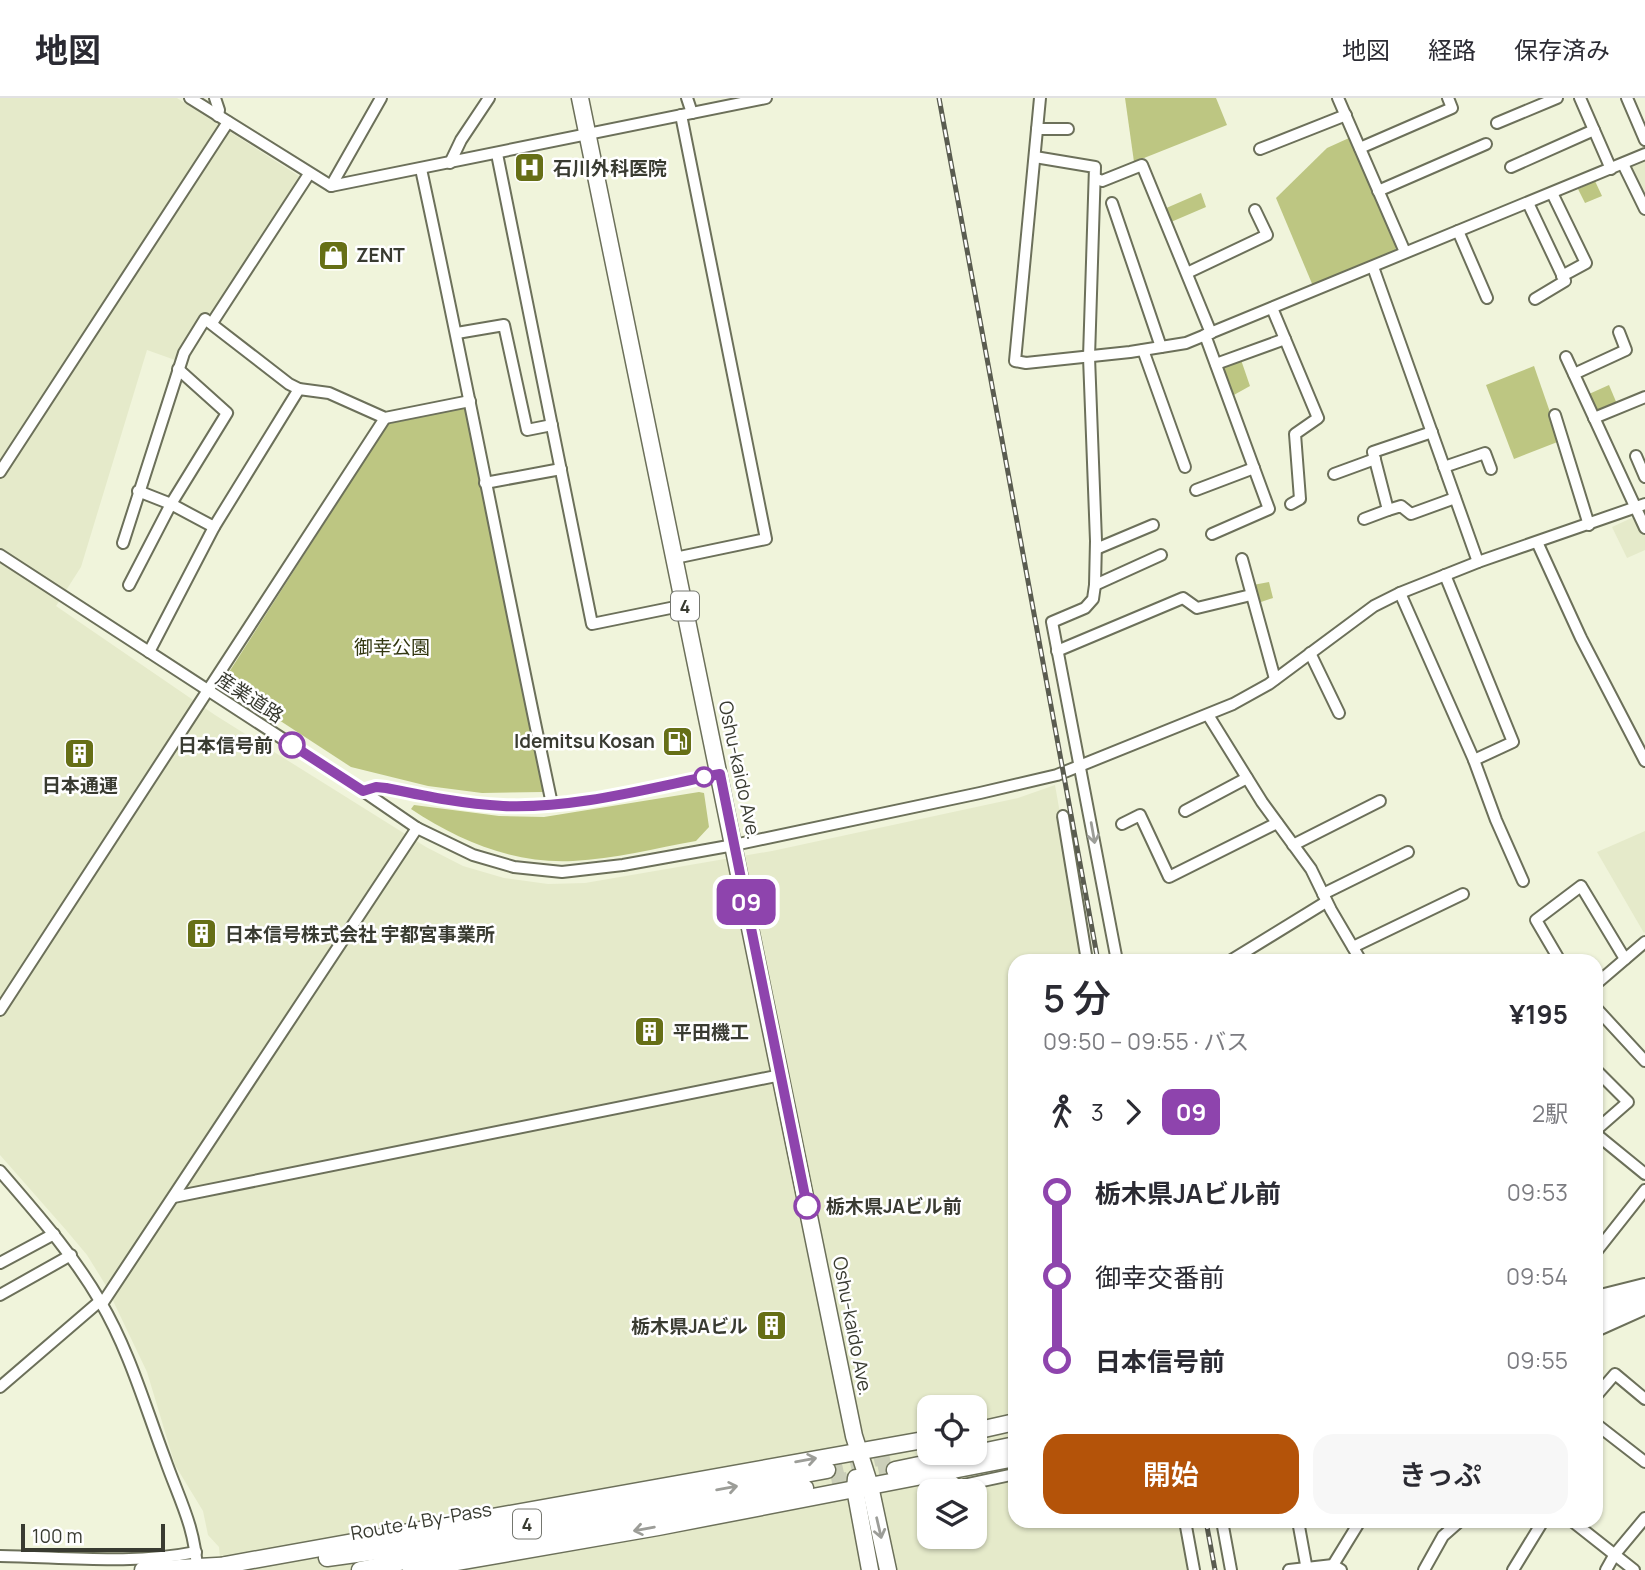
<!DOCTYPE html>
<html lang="ja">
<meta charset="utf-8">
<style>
:root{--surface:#fff;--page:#f7f7f7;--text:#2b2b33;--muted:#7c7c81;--line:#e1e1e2;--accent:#b45309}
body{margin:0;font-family:Manrope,"Noto Sans JP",sans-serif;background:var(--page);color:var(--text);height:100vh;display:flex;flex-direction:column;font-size:26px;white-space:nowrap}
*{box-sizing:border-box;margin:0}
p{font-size:23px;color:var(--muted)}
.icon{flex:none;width:38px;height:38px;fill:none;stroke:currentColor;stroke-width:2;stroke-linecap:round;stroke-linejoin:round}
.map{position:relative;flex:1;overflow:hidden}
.drawer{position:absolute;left:1008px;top:856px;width:595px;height:574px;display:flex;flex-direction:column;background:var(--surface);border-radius:21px;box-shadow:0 2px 5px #0004}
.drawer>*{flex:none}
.badge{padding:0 14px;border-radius:10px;font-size:24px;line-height:46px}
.tools{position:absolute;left:917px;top:1297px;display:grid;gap:14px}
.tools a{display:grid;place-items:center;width:70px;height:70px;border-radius:14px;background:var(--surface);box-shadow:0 2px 5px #0004;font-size:35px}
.scale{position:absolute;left:21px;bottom:18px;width:144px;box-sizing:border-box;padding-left:7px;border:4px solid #393b31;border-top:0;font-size:19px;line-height:24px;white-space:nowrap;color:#393b31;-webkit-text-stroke:5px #fff;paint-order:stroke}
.map>.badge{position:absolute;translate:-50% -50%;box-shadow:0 0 0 4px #fff}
.legs{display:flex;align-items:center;gap:10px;height:77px;padding:0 35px;font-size:23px}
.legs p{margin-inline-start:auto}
.headline{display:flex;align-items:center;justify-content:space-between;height:119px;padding:0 35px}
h1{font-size:38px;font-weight:600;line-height:52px}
.action{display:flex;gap:14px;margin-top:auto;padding:14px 35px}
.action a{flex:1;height:80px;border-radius:21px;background:var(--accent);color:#fff;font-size:28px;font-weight:600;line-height:80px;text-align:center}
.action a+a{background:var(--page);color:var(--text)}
ul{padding:0 35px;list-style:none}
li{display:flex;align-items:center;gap:24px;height:84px;font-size:26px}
li i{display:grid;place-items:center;width:10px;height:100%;margin:0 9px;background:currentColor}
li i::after{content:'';width:18px;height:18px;margin:-9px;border:5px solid;border-radius:50%;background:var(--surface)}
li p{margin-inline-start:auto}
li:first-child i{background:linear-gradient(#0000 50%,currentColor 0)}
li:last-child i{background:linear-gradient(currentColor 50%,#0000 0)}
header{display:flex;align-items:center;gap:42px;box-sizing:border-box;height:98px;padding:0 35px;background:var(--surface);border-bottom:2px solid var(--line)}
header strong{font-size:33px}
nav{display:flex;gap:38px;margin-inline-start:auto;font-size:24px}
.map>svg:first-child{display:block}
.built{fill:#e5eaca;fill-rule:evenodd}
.green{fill:#bdc682}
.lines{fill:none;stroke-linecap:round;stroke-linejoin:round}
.highway-tunnel{stroke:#cbcfb9;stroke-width:16;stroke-dasharray:16 8;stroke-linecap:butt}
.minor-casing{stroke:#6c705a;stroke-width:14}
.highway-casing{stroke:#6c705a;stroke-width:19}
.minor{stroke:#fff;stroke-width:10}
.highway{stroke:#fff;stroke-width:16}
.rail-casing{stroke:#5a5c50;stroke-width:5}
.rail{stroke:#fff;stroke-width:2.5;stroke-dasharray:8;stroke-linecap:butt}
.oneway{stroke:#9c9d98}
.line-1-casing{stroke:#fff;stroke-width:16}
.line-1{stroke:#8e44ad;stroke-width:10}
.stop-1-dot{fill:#fff;stroke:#8e44ad;stroke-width:3.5}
.labels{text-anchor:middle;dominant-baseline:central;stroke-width:5;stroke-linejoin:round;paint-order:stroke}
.shield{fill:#fff;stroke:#74766f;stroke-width:2}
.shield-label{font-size:18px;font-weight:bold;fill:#393b31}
.poi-label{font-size:19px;font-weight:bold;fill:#393b31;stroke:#fff;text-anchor:start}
.park-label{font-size:19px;fill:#333811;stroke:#fff}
.street-label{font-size:19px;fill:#393b31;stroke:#fff}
.stop-label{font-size:19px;font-weight:bold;fill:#393b31;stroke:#fff;text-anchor:end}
</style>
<header>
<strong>地図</strong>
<nav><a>地図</a><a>経路</a><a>保存済み</a></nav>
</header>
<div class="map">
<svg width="1645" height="1472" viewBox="0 0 1645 1472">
<rect width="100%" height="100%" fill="#f0f4db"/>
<g class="built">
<path d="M0,0H177L302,80L212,217H203L175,262L147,252L81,469L56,508L215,617L426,749L463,768L504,780L548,786L585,785L772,753L1018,700L1055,687L1086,863H1015V1423H1184L1193,1472H221L219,1449L208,1437L203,1413L175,1367L147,1274L105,1186L87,1157L66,1132L0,1057ZM929,1309H975V1354H929ZM929,1393H975V1438H929Z"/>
<path d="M1645,62V100L1630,68Z"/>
<path d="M1636,418L1645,437V452L1627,460L1612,429Z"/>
<path d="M1645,733V834L1644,835L1597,754Z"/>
</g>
<g class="green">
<path d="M1125,0H1216L1227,27L1134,64Z"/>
<path d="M1349,40L1397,149L1391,157L1313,188L1276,100L1327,50Z"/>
<path d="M1595,83L1602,98L1585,105L1578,91Z"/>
<path d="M1201,95L1206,109L1171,124L1164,111Z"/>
<path d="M1240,259L1250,288L1232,298L1220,266Z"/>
<path d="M1534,268L1560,343L1514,361L1486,287Z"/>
<path d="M1609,287L1617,306L1601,314L1597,313L1589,296Z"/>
<path d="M465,310L550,684L543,694L482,695L428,688L351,669L222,585L388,326Z"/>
<path d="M1269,484L1273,500L1261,504L1256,501L1253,487Z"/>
<path d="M699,694L704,695L709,729L696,743C656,750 614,761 573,763C514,766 459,743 411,711L414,707L499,718L544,719Z"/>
</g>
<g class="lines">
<g class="highway-tunnel">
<path d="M827,1372L891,1357"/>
<path d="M832,1385L895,1372"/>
</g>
<defs>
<g id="minor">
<path d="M190,0L331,88L766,0"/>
<path d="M215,0L219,12L218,18"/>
<path d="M687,0L692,15"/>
<path d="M1040,0L1015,263L1026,265L1130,254L1186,245L1645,56"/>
<path d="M1338,0L1405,154"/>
<path d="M1580,0L1611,71"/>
<path d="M1627,0L1645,42"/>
<path d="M1497,25L1557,0"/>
<path d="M1037,31H1068"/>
<path d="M1360,50L1452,10L1448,0"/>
<path d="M1260,51L1346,17"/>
<path d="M497,56L592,526L685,507"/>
<path d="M1035,59L1095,69L1089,259L1096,443L1095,487L1093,501L1085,510L1052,524L1117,863"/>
<path d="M450,65L461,42L489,0"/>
<path d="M1623,66L1645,111"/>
<path d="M1511,69L1594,32"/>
<path d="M421,71C467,283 507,495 552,706"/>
<path d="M1095,80L1102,83L1142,67L1211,235"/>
<path d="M331,88L381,0"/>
<path d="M1378,93L1486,46"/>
<path d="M1552,95L1586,165L1562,178"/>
<path d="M1112,105L1161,249"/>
<path d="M1528,105L1565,183L1535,201"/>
<path d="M1458,133L1487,200"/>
<path d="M1373,169L1478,464"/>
<path d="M1187,175L1267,137L1255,112"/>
<path d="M1272,210L1318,320L1295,336L1300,401L1291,406"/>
<path d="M212,225L309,76"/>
<path d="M457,235L504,227L527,332L552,327"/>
<path d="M1205,237L1269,411L1212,436"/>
<path d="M1143,252L1185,369"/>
<path d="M1566,259L1645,430"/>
<path d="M1216,266L1285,241"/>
<path d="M1574,276L1626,252L1619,234"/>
<path d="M1555,317L1589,427"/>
<path d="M1594,320L1645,299"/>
<path d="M1432,334L1373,354L1388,412L1401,408L1411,416L1455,400"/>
<path d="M1636,358L1645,379"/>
<path d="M1444,369L1485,355L1491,371"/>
<path d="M0,374L228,24"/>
<path d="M1334,376L1375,361"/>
<path d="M485,385L561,371"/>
<path d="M1196,392L1254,370"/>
<path d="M138,393L171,406L214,429"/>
<path d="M1364,421L1388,412"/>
<path d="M1537,444L1581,540L1645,663"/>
<path d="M123,445L184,255L205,221L289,286L299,291L329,295L385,320L470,303"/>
<path d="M1096,451L1153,427"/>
<path d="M0,457L363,693L417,730L473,757L514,769L562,774L623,767L734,747L980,695L1057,677L1233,606L1269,586L1374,508L1400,495L1478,464L1645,406"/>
<path d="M675,460L766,441L681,17"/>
<path d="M1242,461L1275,581"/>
<path d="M1445,477L1513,644L1474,662"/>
<path d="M129,487L171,406L227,315L178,271"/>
<path d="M1095,487L1161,457"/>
<path d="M1400,495L1474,662L1496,722L1523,783"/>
<path d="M1057,553L1183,500L1197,510L1251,497"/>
<path d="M149,554L214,429L299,291"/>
<path d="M1310,555L1339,615"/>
<path d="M1208,617L1262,704L1311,771L1331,812L1361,863"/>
<path d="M363,693L376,689L386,690C428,699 471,708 514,708C583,708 652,690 720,676"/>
<path d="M1185,713L1247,680"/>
<path d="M1063,718L1087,863"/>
<path d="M1122,726L1140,717L1169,779L1277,725"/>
<path d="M1293,747L1380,703"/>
<path d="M1323,796L1408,754"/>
<path d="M1353,849L1463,796"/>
<path d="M1230,863L1326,804"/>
<path d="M1560,863L1536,822L1581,788L1625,861"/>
<path d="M1596,886L1645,844"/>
<path d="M1596,910L1645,963"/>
<path d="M0,912L385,320"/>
<path d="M1596,972L1628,1004L1596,1032"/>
<path d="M1596,1036L1645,1076"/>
<path d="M0,1073C36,1115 72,1155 100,1203C129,1252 145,1308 165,1361C179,1401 195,1428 197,1472"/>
<path d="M174,1099L781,977"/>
<path d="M1596,1154L1645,1092"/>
<path d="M0,1165L54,1136"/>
<path d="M0,1197L71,1157"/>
<path d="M1596,1198L1644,1186"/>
<path d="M102,1206L417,730"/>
<path d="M1596,1233L1643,1212"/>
<path d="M0,1289L100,1203"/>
<path d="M1596,1298L1615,1276L1645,1301"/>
<path d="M1596,1326L1645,1364"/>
<path d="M942,1375L959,1388L1015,1376"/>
<path d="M1185,1423L1194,1472"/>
<path d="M1222,1423L1231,1472"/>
<path d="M1298,1423L1307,1472"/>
<path d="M1572,1423L1634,1472"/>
<path d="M0,1458C65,1459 132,1467 196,1454"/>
<path d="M1333,1467L1360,1423"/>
<path d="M1289,1472L1333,1467L1341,1472"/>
<path d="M1424,1472L1443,1438L1460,1423"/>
<path d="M1513,1472L1543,1423"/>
<path d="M1606,1472L1615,1456L1645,1420"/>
</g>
<g id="highway">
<path d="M580,0L854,1338L870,1388L888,1472"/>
<path d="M1596,1209L1645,1192"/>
<path d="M1600,1218L1645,1206"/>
<path d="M975,1333L1015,1324"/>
<path d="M895,1372L1015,1347"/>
<path d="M856,1380L855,1391L870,1472"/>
<path d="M327,1460L385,1452L827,1372"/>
<path d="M225,1467L929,1341"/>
<path d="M143,1472L235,1467"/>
<path d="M360,1472L469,1450L805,1390"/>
<path d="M411,1472L658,1429L1015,1360"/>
</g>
</defs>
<use href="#minor" class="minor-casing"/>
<use href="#highway" class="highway-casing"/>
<use href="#minor" class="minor"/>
<use href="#highway" class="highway"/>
<defs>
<g id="rail">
<path d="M939,0L1098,863"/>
<path d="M1206,1423L1215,1472"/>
</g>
</defs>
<use href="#rail" class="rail-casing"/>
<use href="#rail" class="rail"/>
</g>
<defs><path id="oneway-shaft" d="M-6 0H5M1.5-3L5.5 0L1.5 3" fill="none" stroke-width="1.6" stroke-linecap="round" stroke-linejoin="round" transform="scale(1.75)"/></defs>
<g class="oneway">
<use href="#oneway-shaft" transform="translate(1093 735) rotate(80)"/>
<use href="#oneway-shaft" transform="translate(806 1362) rotate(-10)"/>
<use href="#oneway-shaft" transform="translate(727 1390) rotate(-10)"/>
<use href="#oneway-shaft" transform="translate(879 1430) rotate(77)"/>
<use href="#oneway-shaft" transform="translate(644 1431) rotate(170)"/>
</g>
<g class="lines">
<defs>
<path id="line-1" d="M292,647L363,693L376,689L386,690C425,698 463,706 503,708C575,711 649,690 720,676L807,1108"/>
</defs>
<use href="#line-1" class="line-1-casing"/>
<use href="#line-1" class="line-1"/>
</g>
<defs>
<symbol id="hospital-square" viewBox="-11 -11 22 22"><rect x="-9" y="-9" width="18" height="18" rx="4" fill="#666f16" stroke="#fff"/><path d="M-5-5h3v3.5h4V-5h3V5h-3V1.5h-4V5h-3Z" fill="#fff"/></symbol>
<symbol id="shop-square" viewBox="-11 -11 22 22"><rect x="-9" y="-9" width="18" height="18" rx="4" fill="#666f16" stroke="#fff"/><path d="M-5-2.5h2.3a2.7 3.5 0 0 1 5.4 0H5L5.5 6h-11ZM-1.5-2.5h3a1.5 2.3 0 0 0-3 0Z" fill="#fff"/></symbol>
<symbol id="fuel-square" viewBox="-11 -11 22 22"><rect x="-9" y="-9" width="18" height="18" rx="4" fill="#666f16" stroke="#fff"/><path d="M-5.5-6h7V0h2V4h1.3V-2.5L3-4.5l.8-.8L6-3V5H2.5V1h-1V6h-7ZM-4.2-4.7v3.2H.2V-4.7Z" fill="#fff"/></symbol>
<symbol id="building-square" viewBox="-11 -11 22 22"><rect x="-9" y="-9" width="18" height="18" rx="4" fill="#666f16" stroke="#fff"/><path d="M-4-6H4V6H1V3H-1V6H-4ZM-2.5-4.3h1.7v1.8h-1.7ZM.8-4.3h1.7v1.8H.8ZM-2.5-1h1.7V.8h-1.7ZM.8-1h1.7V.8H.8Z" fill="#fff"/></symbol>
</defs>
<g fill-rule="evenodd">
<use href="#hospital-square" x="512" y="52" width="35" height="35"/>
<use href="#shop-square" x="316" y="140" width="35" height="35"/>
<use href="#fuel-square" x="660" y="626" width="35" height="35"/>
<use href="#building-square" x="62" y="638" width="35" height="35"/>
<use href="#building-square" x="184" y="818" width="35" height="35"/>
<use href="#building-square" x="632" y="916" width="35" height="35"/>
<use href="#building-square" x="754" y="1210" width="35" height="35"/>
</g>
<g class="stop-1-dot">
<circle cx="292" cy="647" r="12"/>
<circle cx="704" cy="679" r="9"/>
<circle cx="807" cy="1108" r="12"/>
</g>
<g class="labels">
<g class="shield">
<rect x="671" y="493.5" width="28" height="29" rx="5"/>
<rect x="513" y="1411.5" width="28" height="29" rx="5"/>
</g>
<g class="shield-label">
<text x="685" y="508">4</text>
<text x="527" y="1426">4</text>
</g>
<g class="poi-label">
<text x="553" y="70">石川外科医院</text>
<text x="356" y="157">ZENT</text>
<text x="655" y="643" text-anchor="end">Idemitsu Kosan</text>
<text x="80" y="687" text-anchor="middle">日本通運</text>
<text x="225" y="836">日本信号株式会社 宇都宮事業所</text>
<text x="673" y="934">平田機工</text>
<text x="748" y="1228" text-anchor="end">栃木県JAビル</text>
</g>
<g class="park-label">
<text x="392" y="549">御幸公園</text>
</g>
<g class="street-label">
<text transform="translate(250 599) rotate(33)">産業道路</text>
<text transform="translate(740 672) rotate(78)">Oshu-kaido Ave.</text>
<text transform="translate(853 1228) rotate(79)">Oshu-kaido Ave.</text>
<text transform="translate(421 1423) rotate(-10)">Route 4 By-Pass</text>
</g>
<g class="stop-label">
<text x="273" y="647">日本信号前</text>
<text x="826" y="1108" text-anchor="start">栃木県JAビル前</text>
</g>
</g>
</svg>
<div class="tools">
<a><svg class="icon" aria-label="locate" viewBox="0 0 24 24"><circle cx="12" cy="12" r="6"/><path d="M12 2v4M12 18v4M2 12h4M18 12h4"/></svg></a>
<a><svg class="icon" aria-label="layers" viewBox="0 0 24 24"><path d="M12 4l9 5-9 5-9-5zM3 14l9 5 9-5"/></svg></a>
</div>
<div class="scale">100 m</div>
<b class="badge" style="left:746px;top:804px;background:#8e44ad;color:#fff">09</b>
<section class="drawer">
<div class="headline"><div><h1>5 分</h1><p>09:50 – 09:55 · バス</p></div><b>¥195</b></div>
<div class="legs"><svg class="icon" aria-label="walk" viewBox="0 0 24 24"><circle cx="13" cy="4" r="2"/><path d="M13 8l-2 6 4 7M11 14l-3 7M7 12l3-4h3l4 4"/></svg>3<svg class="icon" aria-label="forward" viewBox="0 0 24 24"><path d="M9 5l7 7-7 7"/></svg><b class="badge" style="background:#8e44ad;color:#fff">09</b><p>2駅</p></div>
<ul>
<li><i style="color:#8e44ad"></i><b>栃木県JAビル前</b><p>09:53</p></li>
<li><i style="color:#8e44ad"></i><span>御幸交番前</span><p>09:54</p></li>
<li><i style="color:#8e44ad"></i><b>日本信号前</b><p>09:55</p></li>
</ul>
<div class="action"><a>開始</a><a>きっぷ</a></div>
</section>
</div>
